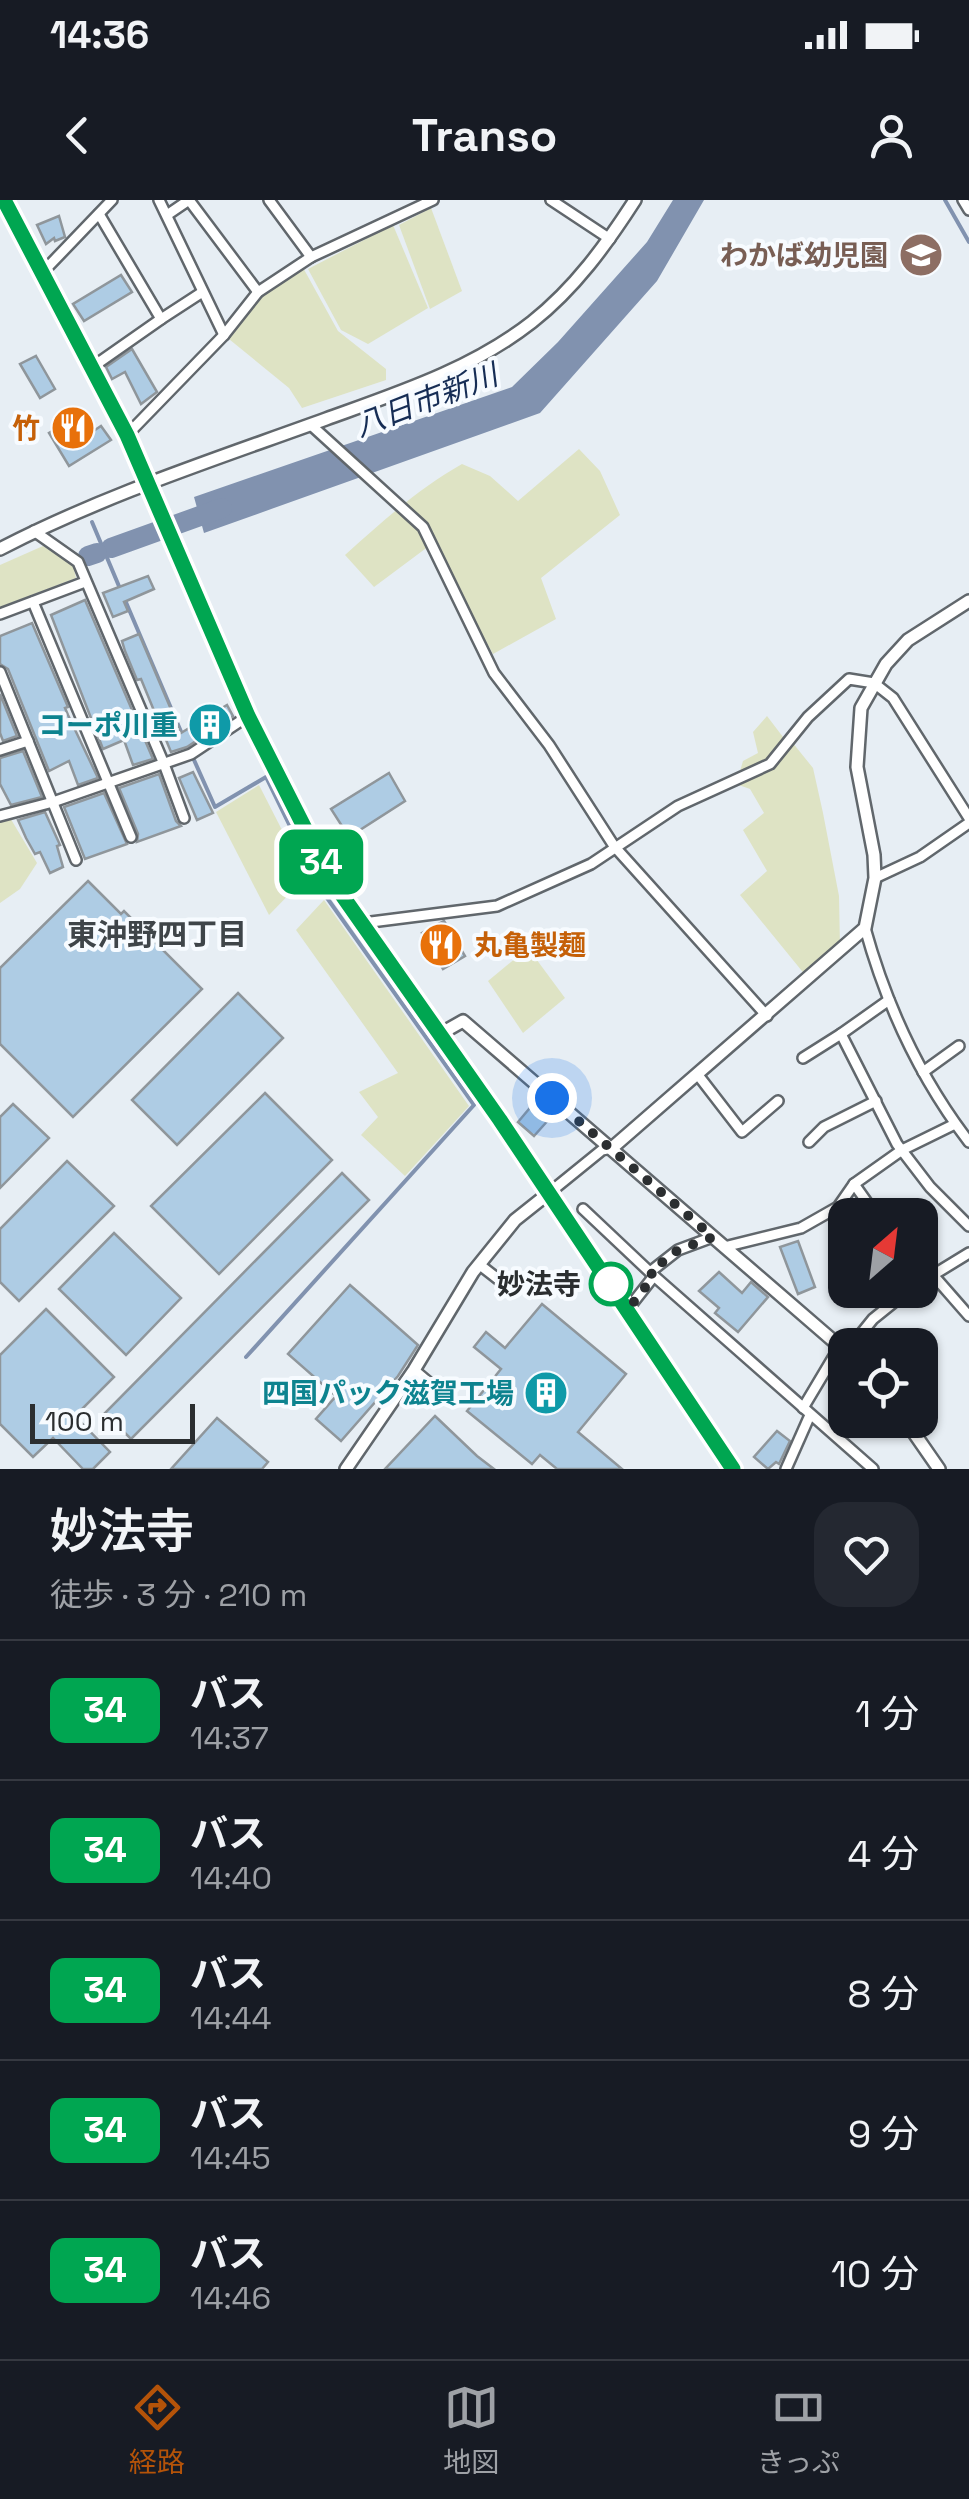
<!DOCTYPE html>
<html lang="ja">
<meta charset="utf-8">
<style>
:root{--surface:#171b24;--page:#242831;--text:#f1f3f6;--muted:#9ea1a6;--line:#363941;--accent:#b45309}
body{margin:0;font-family:"Space Grotesk","Noto Sans JP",sans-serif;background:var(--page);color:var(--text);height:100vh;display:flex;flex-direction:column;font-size:38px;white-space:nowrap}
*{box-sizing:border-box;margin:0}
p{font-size:32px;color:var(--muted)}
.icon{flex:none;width:55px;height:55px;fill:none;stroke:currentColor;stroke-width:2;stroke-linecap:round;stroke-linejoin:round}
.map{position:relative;height:1269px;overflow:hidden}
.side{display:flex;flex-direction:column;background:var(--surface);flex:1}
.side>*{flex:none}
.badge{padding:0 20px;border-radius:15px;font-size:35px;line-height:65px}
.needle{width:65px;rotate:28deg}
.controls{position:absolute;left:828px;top:998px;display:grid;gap:20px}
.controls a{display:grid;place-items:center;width:110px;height:110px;border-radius:20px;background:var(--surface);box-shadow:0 2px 8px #0004;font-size:50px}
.scale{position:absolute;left:30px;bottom:25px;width:165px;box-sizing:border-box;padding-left:10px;border:5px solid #2b2e30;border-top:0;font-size:28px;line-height:35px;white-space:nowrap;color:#2b2e30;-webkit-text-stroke:8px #f7fbff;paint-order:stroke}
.you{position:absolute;width:50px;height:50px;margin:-25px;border:8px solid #fff;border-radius:50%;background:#1a73e8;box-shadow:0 0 0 15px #1a73e833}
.map>.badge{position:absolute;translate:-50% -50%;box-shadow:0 0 0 5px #fff}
.round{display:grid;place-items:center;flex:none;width:105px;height:105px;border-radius:30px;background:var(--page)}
.overview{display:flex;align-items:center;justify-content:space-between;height:170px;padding:0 50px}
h1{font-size:48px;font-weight:600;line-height:75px}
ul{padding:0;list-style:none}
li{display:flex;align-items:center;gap:30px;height:140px;padding:0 50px;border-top:2px solid var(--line)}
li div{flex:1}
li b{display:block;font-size:38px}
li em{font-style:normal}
li .badge{min-width:110px;font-weight:700;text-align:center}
.status{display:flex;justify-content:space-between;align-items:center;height:70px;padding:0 50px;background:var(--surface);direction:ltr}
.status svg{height:28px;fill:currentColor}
header{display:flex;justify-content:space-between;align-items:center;height:130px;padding:0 50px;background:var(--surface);font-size:45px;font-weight:600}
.dock{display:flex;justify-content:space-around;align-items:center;height:140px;border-top:2px solid var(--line);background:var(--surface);font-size:28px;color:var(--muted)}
.dock a{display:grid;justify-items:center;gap:5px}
.dock .on{color:var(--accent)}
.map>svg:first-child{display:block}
.green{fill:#dee3c4}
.water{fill:#8192af}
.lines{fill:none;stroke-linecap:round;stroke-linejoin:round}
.stream{stroke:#8192af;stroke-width:4}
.river{stroke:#8192af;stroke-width:20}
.building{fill:#aecce4;stroke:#8f969b;stroke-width:2.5}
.minor-casing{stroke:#61676c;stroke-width:14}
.tertiary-casing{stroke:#61676c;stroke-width:16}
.trunk-casing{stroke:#c8c9c9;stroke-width:20}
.minor{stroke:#fff;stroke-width:9}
.tertiary{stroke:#fff;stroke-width:11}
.trunk{stroke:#ea9b5e;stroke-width:15}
.line-casing{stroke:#fff;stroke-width:22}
.line{stroke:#00a651;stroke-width:15}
.walk{stroke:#2b2e30;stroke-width:10;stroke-dasharray:0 18}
.stop-dot{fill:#fff;stroke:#00a651;stroke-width:5}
.labels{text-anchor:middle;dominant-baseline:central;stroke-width:8;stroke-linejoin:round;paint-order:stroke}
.education-label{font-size:28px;font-weight:bold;fill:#785e54;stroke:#f7fbff;text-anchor:end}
.food-label{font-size:28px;font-weight:bold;fill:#c56008;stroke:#f7fbff;text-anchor:end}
.culture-label{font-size:28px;font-weight:bold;fill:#0d838f;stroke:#f7fbff;text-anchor:end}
.stop-label{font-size:28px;font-weight:bold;fill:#2b2e30;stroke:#f7fbff;text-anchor:end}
.water-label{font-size:30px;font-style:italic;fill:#162d55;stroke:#f7fbff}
.neighbourhood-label{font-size:30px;font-weight:bold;fill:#3f4549;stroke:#f7fbff}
</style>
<div class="status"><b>14:36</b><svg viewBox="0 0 49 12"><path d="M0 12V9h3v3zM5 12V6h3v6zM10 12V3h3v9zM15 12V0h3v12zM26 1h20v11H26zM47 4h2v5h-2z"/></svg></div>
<header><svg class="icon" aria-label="back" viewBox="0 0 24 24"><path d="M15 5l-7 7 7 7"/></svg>Transo<svg class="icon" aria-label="person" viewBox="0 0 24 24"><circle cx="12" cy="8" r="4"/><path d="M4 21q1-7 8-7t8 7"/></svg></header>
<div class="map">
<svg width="969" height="1269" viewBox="0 0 969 1269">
<rect width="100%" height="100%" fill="#e7eef4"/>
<g class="green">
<path d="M431,8L462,91L430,109L399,25Z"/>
<path d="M393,25L428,108L368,144L341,130L308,69Z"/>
<path d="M301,64L338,131L386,169V180L302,208L289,188L224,135L258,92Z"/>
<path d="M579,249L600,271L620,315L541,378L556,419L493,454L427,334L429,346L374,387L345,355C383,321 418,289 462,264L490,276L518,301Z"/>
<path d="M43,346L73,365L76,378L0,407V365Z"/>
<path d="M767,516L783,537L770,564L738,578L743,561L758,553L753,532Z"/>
<path d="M792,542L813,568L823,613L839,696L840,747L806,776L740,695L767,671L743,630L764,613L750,589L736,584Z"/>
<path d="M259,585L306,677L269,715L216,612Z"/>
<path d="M9,616L37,663L20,689L0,703V619Z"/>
<path d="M324,700L469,906L405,976L361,935L378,917L359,892L398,873L296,730Z"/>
<path d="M528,748L565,798L523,833L488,781Z"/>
</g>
<path class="water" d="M673,0H704L657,81L540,213L204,333L194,297L512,187L558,142L647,42Z"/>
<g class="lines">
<g class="stream">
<path d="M945,0L969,42"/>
<path d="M92,322L121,391"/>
<path d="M125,400L182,534"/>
<path d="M186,542L215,607L266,577L320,688L474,905L246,1157"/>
</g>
<g class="river">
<path d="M111,348L222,308"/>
<path d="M88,356L97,353"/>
</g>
</g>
<g class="building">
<path d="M59,16L65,37L55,41L54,38L46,44L37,25Z"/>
<path d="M121,75L132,92L84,121L73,104Z"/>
<path d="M132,149L157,192L141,204L125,172L112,179L106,167Z"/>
<path d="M36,156L55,189L40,198L20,164Z"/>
<path d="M77,217L85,231L89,229L92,232L101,226L111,240L69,266L49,233Z"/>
<path d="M148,376L154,389L124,402L128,411L113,417L103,393Z"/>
<path d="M85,400L153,559L133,565L124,540L103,549L51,415Z"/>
<path d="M32,423L68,507L65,508L68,515L98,578L78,585L69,561L49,571L8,469L0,464V436Z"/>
<path d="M139,434L181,533L227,505L233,516L187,547L171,552L141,479L137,480L125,451L122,441Z"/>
<path d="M0,494L17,536L3,541L0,533Z"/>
<path d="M23,551L42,597L11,605L0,584V558Z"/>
<path d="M193,572L213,613L197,620L179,578Z"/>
<path d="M389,573L405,601L349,637L331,609Z"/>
<path d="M159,574L176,621L181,626L137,642L138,634L119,588Z"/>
<path d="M104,593L127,644L85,659L64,607Z"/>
<path d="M45,612L60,645L57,646L63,667L50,673L40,652L35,654L26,638L18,620Z"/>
<path d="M88,681L121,714L124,711L202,789L73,917L0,844V768Z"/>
<path d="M444,721L465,756L443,769L422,733Z"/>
<path d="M238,793L283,838L177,945L132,900Z"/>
<path d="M265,893L332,960L219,1074L151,1006Z"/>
<path d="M534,903L551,917L534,936L518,922Z"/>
<path d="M13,904L49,938L0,988V917Z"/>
<path d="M67,961L114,1006L19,1101L0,1082V1029Z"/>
<path d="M342,973L369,1000L131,1239L105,1213Z"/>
<path d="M114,1033L181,1098L126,1155L59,1089Z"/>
<path d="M798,1041L815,1087L798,1094L780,1047Z"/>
<path d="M719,1072L742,1093L751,1082L768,1097L738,1132L715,1113L719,1108L699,1091Z"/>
<path d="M350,1085L418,1145L398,1176L341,1241L316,1219L336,1196L288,1154Z"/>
<path d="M542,1104L626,1174L578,1232L622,1269H557L540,1255L532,1264L467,1211L501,1169L474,1147L486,1132L505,1148Z"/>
<path d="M46,1109L114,1177L75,1216L110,1252L93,1269H83L53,1238L33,1257L0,1224V1155Z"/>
<path d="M435,1216L477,1256L494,1269H385Z"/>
<path d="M217,1218L268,1262L262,1269H171Z"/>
<path d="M777,1231L790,1241L779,1264L776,1262L768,1269L754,1257Z"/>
</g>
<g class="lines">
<defs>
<g id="minor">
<path d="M159,0L224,135"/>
<path d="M269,0L311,57"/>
<path d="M551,0L610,39"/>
<path d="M963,0L969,10"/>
<path d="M167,15L189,0L258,92"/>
<path d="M42,73L112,0"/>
<path d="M161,119L201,93"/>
<path d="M91,168L161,119L99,14"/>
<path d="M311,225L423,327L494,473L549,545L614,646L767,816"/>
<path d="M127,235L224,135L258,92L311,57L433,0"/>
<path d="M34,331L78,362L164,564L184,618"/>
<path d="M33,402L131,637"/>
<path d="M0,414L85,382"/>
<path d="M0,472L76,660"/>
<path d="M0,550L28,541"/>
<path d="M0,616L53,602L191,554L248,516"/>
<path d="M875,678L920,657L969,623"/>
<path d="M865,728C886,804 920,878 969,942"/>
<path d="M367,731L371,722L497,706L591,664L678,606L770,564L808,517L849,479L874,483L893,498L969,618"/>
<path d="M889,800L841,834L897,944L930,987L969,1026"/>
<path d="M803,858L841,834"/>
<path d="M923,872L959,846"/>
<path d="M698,875L742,932L778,901"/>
<path d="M809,942L824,927L876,901"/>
<path d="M854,984L876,1015"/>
<path d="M549,993L602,950L612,948"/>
<path d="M583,1009L654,1076L873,1269"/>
<path d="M724,1047L801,1028L838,1007L854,984L902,950L955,924"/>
<path d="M920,1060L969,1116"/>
<path d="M480,1065L512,1090"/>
<path d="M650,1072L678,1050L713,1037"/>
<path d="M920,1083L969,1053"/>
<path d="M628,1109L654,1076"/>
<path d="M852,1145L873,1119L909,1090"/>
<path d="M414,1170L433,1186"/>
<path d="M803,1208L840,1146"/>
<path d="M786,1269L810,1215"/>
</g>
<g id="tertiary">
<path d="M0,349C104,295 216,259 326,219C398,193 472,169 532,122C575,88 606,45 635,0"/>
<path d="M440,834L463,821L845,1151"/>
<path d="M612,948L865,728L875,678L874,655L857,567L861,508L886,464L908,440L969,401"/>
<path d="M905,1220L939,1269"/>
<path d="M346,1269L414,1170L473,1072L515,1020L549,993"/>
</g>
<path id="trunk" d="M4,0L127,235L248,516L330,678L500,920L733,1269"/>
</defs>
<use href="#minor" class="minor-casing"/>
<use href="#tertiary" class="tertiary-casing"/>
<use href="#trunk" class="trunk-casing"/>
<use href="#minor" class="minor"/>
<use href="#tertiary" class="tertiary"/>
<use href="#trunk" class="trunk"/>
</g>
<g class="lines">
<defs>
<path id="line" d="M4,0L127,235L248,516L330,678L500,920L733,1269"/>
</defs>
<use href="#line" class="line-casing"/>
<use href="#line" class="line"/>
<path class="walk" d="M552,898L713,1037L678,1050L650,1072L654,1076L633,1103L611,1084"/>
</g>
<defs>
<symbol id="school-disc" viewBox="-11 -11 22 22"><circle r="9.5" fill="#8d6e63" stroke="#f7fbff"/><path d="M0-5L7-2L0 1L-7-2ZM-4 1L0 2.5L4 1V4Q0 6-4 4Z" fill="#fff"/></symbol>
<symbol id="restaurant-disc" viewBox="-11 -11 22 22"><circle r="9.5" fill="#e8710a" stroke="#f7fbff"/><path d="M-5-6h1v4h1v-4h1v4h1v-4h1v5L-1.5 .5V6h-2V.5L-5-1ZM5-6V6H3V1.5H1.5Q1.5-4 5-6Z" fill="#fff"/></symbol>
<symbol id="building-disc" viewBox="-11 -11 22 22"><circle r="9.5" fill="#0f9aa8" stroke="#f7fbff"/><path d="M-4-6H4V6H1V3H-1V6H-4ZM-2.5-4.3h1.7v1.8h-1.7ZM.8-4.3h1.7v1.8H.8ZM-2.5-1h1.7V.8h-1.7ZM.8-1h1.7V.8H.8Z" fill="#fff"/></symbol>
</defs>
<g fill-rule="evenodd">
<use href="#school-disc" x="896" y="30" width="50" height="50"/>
<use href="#restaurant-disc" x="48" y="203" width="50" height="50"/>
<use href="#building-disc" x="185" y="500" width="50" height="50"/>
<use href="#restaurant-disc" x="416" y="720" width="50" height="50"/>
<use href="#building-disc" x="521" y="1168" width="50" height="50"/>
</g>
<circle class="stop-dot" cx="611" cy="1084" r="20"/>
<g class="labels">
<g class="education-label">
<text x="888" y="55">わかば幼児園</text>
</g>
<g class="food-label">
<text x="40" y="228">竹</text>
<text x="474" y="745" text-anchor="start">丸亀製麺</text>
</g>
<g class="culture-label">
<text x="178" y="525">コーポ川重</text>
<text x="514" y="1193">四国パック滋賀工場</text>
</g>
<g class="stop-label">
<text x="581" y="1084">妙法寺</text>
</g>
<g class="water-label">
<text transform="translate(426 200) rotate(-21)">八日市新川</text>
</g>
<g class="neighbourhood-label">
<text x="157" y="734">東沖野四丁目</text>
</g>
</g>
</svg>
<div class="controls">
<a><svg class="needle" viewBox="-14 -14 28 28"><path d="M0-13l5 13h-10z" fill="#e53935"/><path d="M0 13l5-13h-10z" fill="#9ea1a6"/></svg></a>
<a><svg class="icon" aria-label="locate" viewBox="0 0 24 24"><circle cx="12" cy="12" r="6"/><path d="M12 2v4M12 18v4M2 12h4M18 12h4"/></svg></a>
</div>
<div class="scale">100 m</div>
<div class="you" style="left:552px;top:898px"></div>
<b class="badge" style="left:321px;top:662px;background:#00a651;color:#fff">34</b>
</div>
<section class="side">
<div class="overview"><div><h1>妙法寺</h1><p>徒歩 · 3 分 · 210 m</p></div><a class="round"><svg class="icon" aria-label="heart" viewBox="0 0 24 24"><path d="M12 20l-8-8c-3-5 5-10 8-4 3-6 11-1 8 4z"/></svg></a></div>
<ul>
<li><span class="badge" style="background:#00a651;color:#fff">34</span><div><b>バス</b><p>14:37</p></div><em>1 分</em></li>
<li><span class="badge" style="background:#00a651;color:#fff">34</span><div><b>バス</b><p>14:40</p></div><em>4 分</em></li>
<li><span class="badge" style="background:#00a651;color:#fff">34</span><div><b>バス</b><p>14:44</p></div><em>8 分</em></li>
<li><span class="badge" style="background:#00a651;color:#fff">34</span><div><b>バス</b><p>14:45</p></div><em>9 分</em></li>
<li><span class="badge" style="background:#00a651;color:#fff">34</span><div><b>バス</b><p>14:46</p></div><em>10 分</em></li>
</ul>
</section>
<nav class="dock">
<a class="on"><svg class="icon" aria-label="directions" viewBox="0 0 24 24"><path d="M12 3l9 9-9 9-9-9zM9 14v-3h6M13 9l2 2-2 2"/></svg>経路</a>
<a><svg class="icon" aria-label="map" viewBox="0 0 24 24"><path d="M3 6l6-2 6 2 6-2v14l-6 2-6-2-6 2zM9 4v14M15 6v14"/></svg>地図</a>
<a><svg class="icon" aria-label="tickets" viewBox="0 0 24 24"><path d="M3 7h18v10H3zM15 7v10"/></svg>きっぷ</a>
</nav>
